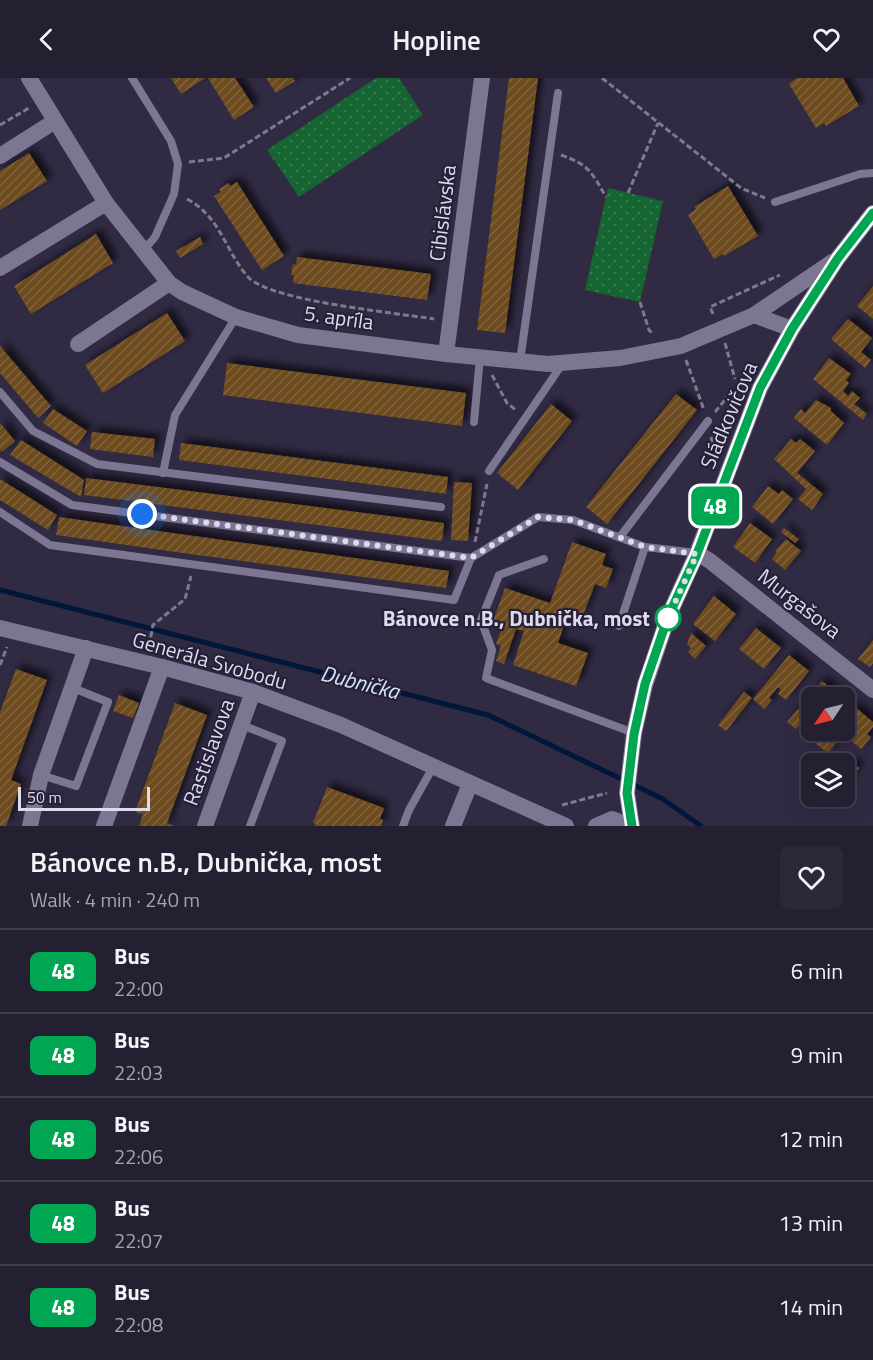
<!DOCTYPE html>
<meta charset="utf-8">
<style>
:root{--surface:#242032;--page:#2c283a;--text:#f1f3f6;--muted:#a3a3ac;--line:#413e4d}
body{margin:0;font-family:"Titillium Web",sans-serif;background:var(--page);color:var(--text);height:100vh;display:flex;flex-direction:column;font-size:22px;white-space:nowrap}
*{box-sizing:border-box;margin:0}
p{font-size:20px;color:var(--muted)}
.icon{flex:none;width:33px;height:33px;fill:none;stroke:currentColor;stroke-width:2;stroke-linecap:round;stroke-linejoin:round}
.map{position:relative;height:748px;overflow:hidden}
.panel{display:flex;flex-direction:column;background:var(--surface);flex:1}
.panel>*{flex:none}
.badge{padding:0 12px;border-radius:9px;font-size:21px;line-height:39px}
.needle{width:39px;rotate:235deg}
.fabs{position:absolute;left:801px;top:609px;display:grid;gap:12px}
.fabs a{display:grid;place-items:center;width:54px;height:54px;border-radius:9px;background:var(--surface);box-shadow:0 6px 24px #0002,0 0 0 2px var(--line);font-size:30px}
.scale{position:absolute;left:18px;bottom:15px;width:132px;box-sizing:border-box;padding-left:6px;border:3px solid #dedbeb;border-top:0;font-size:16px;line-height:21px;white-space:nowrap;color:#dedbeb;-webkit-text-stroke:4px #262038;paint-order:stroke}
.you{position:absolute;width:30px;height:30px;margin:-15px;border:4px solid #fff;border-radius:50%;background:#1a73e8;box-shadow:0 0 0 9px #1a73e833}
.map>.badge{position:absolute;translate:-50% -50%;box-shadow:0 0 0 3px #fff}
.round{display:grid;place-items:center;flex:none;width:63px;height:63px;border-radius:9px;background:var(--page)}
.overview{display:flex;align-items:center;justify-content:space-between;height:102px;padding:0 30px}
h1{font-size:28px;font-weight:600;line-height:45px}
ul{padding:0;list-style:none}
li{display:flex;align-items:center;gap:18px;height:84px;padding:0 30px;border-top:2px solid var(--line)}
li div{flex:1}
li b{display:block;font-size:22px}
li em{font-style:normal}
li .badge{min-width:66px;font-weight:700;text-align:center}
header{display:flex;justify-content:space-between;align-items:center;height:78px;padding:0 30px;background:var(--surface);font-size:27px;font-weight:600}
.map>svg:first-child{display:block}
.park{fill:url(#park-dots)}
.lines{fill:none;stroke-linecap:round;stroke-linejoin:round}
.stream{stroke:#00163a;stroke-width:5}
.building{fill:url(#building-hatch);filter:url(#shadow)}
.path{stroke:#7e7a8e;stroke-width:3;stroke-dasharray:6 3;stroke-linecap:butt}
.lane{stroke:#7c7693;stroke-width:8}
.street{stroke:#7c7693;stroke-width:16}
.line-casing{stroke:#fff;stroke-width:14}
.line{stroke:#00a651;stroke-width:9}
.walk{stroke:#dedbeb;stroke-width:6;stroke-dasharray:0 10.8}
.stop-dot{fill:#fff;stroke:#00a651;stroke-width:3}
.labels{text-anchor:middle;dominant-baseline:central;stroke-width:4.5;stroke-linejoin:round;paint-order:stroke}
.street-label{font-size:21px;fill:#dedbeb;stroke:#262038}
.stop-label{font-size:21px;font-weight:bold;fill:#dedbeb;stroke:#262038;text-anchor:end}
.water-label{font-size:22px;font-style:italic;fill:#d6e4f9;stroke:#262038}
</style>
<header><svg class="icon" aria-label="back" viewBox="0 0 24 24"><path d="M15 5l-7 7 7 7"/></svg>Hopline<svg class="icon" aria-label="heart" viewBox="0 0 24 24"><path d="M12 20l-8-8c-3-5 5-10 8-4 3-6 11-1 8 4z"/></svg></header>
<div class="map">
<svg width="873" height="748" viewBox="0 0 873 748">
<defs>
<pattern id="park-dots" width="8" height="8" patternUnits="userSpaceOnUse" patternTransform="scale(1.5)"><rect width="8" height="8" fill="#156431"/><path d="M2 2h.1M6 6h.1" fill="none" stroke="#377a4f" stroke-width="1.8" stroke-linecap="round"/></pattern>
<pattern id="building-hatch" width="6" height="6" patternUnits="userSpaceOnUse" patternTransform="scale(1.5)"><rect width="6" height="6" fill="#6d4b1e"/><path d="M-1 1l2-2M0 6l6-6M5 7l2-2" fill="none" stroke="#81643f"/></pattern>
<filter id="shadow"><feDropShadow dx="5.5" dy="-5.5" stdDeviation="3" flood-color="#0009"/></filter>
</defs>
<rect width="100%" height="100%" fill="#302a43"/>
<g class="park">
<path d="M376,0H399L423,37L299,119L267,72Z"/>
<path d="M608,110L663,123L640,224L585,212Z"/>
</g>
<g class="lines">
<path class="stream" d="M0,512L488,637L663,721L701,748"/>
</g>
<g class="building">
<path d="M171,0H205L181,16Z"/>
<path d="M208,0H235L254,29L234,42Z"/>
<path d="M266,0H293L295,3L276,15Z"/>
<path d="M509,0H538L505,255L477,252Z"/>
<path d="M797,0H843L859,28L826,48L824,45L816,50L789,6Z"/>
<path d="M29,75L47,103L0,132V93Z"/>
<path d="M237,104L284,178L262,192L214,118L221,114L219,111L229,105L230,108Z"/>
<path d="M728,108L758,158L724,178L723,176L714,181L688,137L696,131L694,129Z"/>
<path d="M96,156L113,185L31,236L14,208Z"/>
<path d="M200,159L203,166L180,180L176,173Z"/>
<path d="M297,179L431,196L427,222L293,205L294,197H291L293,186L296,187Z"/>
<path d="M873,208V241L857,228Z"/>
<path d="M167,235L185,263L103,315L85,287Z"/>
<path d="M848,241L872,260L861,274L871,282L865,290L831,261Z"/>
<path d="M0,268L51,328L38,340L0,295Z"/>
<path d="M829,280L851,296L846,302L849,305L843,313L848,318L852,313L860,320L854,326L867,336L863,342L813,301Z"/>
<path d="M227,285L466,315L462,348L223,317Z"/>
<path d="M676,316L697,332L607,446L586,429Z"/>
<path d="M816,322L831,330V333L844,345L827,367L794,340L801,331L805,335Z"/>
<path d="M551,326L572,343L518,412L497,395Z"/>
<path d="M53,331L87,353L77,368L43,345Z"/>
<path d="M0,345L15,363L2,374L0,372Z"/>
<path d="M92,354L155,361L153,379L90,371Z"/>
<path d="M791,361L796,365L800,361L815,373L797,395L823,416L812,432L798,421L806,411L774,381Z"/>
<path d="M21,362L84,402L81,419L10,377Z"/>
<path d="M181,365L448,399L446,416L179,382Z"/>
<path d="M86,400L444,445L442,463L84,417Z"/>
<path d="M0,401L57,437L48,452L0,422Z"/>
<path d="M454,404L472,405L468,463L451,462Z"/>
<path d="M768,408L779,416L782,412L793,421L773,446L752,429Z"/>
<path d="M59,439L136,450L449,493L446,510L190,476L56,457Z"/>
<path d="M750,445L772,461L755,485L733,469Z"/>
<path d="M784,450L799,461L795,465L781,454Z"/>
<path d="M786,461L801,473L785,492L772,481L777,474L775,473Z"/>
<path d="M572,464L606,476L602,487L613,491L606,510L595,506L583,537L569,532L558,565L588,575L576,608L513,587L524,553L516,551L504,586L496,583L501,568L496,566L503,546L493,543L505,510L550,525Z"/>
<path d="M714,518L736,536L715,563L693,546Z"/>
<path d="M756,550L781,570L764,591L739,571Z"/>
<path d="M691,555L706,568L695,581L688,574L691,570L687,566Z"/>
<path d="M873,562V585L870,589L858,581Z"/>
<path d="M789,577L809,593L786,622L778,616L781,612L778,609L769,620L772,622L764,631L753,621Z"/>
<path d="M16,591L47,602L11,702L21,706L6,748H0V634Z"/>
<path d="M822,603L843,620H812V628L806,623Z"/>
<path d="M744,614L752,620L726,653L718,647Z"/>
<path d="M119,617L139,625L133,640L113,633Z"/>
<path d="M175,625L207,637L167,745L173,748H139L143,736L135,734Z"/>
<path d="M855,629L873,644V649L867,656L871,659L861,671L843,656L828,675L812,663L821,652L831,658L835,652H844V642Z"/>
<path d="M798,631L807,638L796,651L787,644Z"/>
<path d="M851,684L859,690L848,704L844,701V691Z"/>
<path d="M327,709L384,730L380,741L383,742L381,748H315L316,746L313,745Z"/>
</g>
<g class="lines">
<g class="path">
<path d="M602,0L741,110L765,120"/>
<path d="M0,47L29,30"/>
<path d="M561,77C589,87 591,93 606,119"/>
<path d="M189,84L224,80L350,0"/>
<path d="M628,115L658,45"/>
<path d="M187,121C221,139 225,173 248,199C270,223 397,235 434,241"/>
<path d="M640,224L649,252L653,256"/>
<path d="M713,236L710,229L780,197"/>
<path d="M725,265L735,301"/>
<path d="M686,282L704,332"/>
<path d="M492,297L507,325L517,333"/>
<path d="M715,334L733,312"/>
<path d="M711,359L715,377"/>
<path d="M475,464L487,406"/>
<path d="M149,568L153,547L185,521L191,498"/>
<path d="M0,587L7,569"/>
<path d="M562,727L607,715"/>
</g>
<g class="lane">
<path d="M132,0L171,63L178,86L174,116L155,159L143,173"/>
<path d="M775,124L860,96L873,95"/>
<path d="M520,283L558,15"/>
<path d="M0,314L33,353L97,386L441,429"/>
<path d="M474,344L480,279"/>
<path d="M0,384L72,427L471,480"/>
<path d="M489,393L563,285"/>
<path d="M163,395L175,337L236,239"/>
<path d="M0,434L50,467L454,522L471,480L538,439L573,442L645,469L697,475"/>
<path d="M620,459L708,343"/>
<path d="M544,481L499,497L481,542L492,572L486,600L634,655"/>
<path d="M619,548L645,469"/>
<path d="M242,647L282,663L250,748"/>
<path d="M41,697L76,708L108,624L73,610"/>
<path d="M403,748L409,732L433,689"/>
</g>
<g class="street">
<path d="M29,0L106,125L169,205L182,214L236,239L298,257L446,276L548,286L620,280L681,268L754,237L792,251"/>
<path d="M0,78L55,43"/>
<path d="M0,190L106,125"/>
<path d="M754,237L832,184"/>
<path d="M78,266L169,205"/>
<path d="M446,276L482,0"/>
<path d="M697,475L710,483L873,612"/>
<path d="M0,550L162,589L253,614L341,647L566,748"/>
<path d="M30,748L41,697L86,570"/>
<path d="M104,748L162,589"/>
<path d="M205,748L253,614"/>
<path d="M453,748L470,706"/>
<path d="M596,748L612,741L629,748"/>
<path d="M632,748L627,715L634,655L645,607L668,539L697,475L760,310L792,251L838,180L873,135"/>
</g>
</g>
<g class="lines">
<defs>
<path id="line" d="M632,748L627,715L634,656L645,606L668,539L697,476L760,310L792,251L838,180L873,135"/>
</defs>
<use href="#line" class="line-casing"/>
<use href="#line" class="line"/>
<path class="walk" d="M142,436L471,480L538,439L573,442L645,469L697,476L668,540"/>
</g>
<circle class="stop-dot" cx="668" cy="540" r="12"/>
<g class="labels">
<g class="street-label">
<text transform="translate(442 135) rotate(-83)">Cibislávska</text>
<text transform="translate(339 239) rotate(8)">5. apríla</text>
<text transform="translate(728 337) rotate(-67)">Sládkovičova</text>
<text transform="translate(800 525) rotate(38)">Murgašova</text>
<text transform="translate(210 582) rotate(16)">Generála Svobodu</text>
<text transform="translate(208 674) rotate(-70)">Rastislavova</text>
</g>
<g class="stop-label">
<text x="650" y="540">Bánovce n.B., Dubnička, most</text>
</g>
<g class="water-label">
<text transform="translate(360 604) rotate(14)">Dubnička</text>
</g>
</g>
</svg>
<div class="fabs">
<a><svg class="needle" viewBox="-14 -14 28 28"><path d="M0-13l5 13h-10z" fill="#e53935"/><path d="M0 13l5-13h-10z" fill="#a3a3ac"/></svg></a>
<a><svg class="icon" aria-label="layers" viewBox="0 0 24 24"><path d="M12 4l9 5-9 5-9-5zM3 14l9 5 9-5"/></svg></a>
</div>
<div class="scale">50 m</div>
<div class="you" style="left:142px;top:436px"></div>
<b class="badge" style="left:715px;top:428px;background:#00a651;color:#fff">48</b>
</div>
<section class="panel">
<div class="overview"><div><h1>Bánovce n.B., Dubnička, most</h1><p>Walk · 4 min · 240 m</p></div><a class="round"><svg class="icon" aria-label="heart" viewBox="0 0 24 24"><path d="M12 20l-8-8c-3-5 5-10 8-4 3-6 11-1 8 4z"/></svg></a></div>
<ul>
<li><span class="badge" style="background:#00a651;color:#fff">48</span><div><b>Bus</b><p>22:00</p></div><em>6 min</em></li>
<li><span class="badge" style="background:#00a651;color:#fff">48</span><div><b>Bus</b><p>22:03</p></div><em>9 min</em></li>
<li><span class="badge" style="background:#00a651;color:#fff">48</span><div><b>Bus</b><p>22:06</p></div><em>12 min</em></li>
<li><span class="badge" style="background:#00a651;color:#fff">48</span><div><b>Bus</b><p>22:07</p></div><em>13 min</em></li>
<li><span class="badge" style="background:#00a651;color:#fff">48</span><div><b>Bus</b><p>22:08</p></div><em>14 min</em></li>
</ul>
</section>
